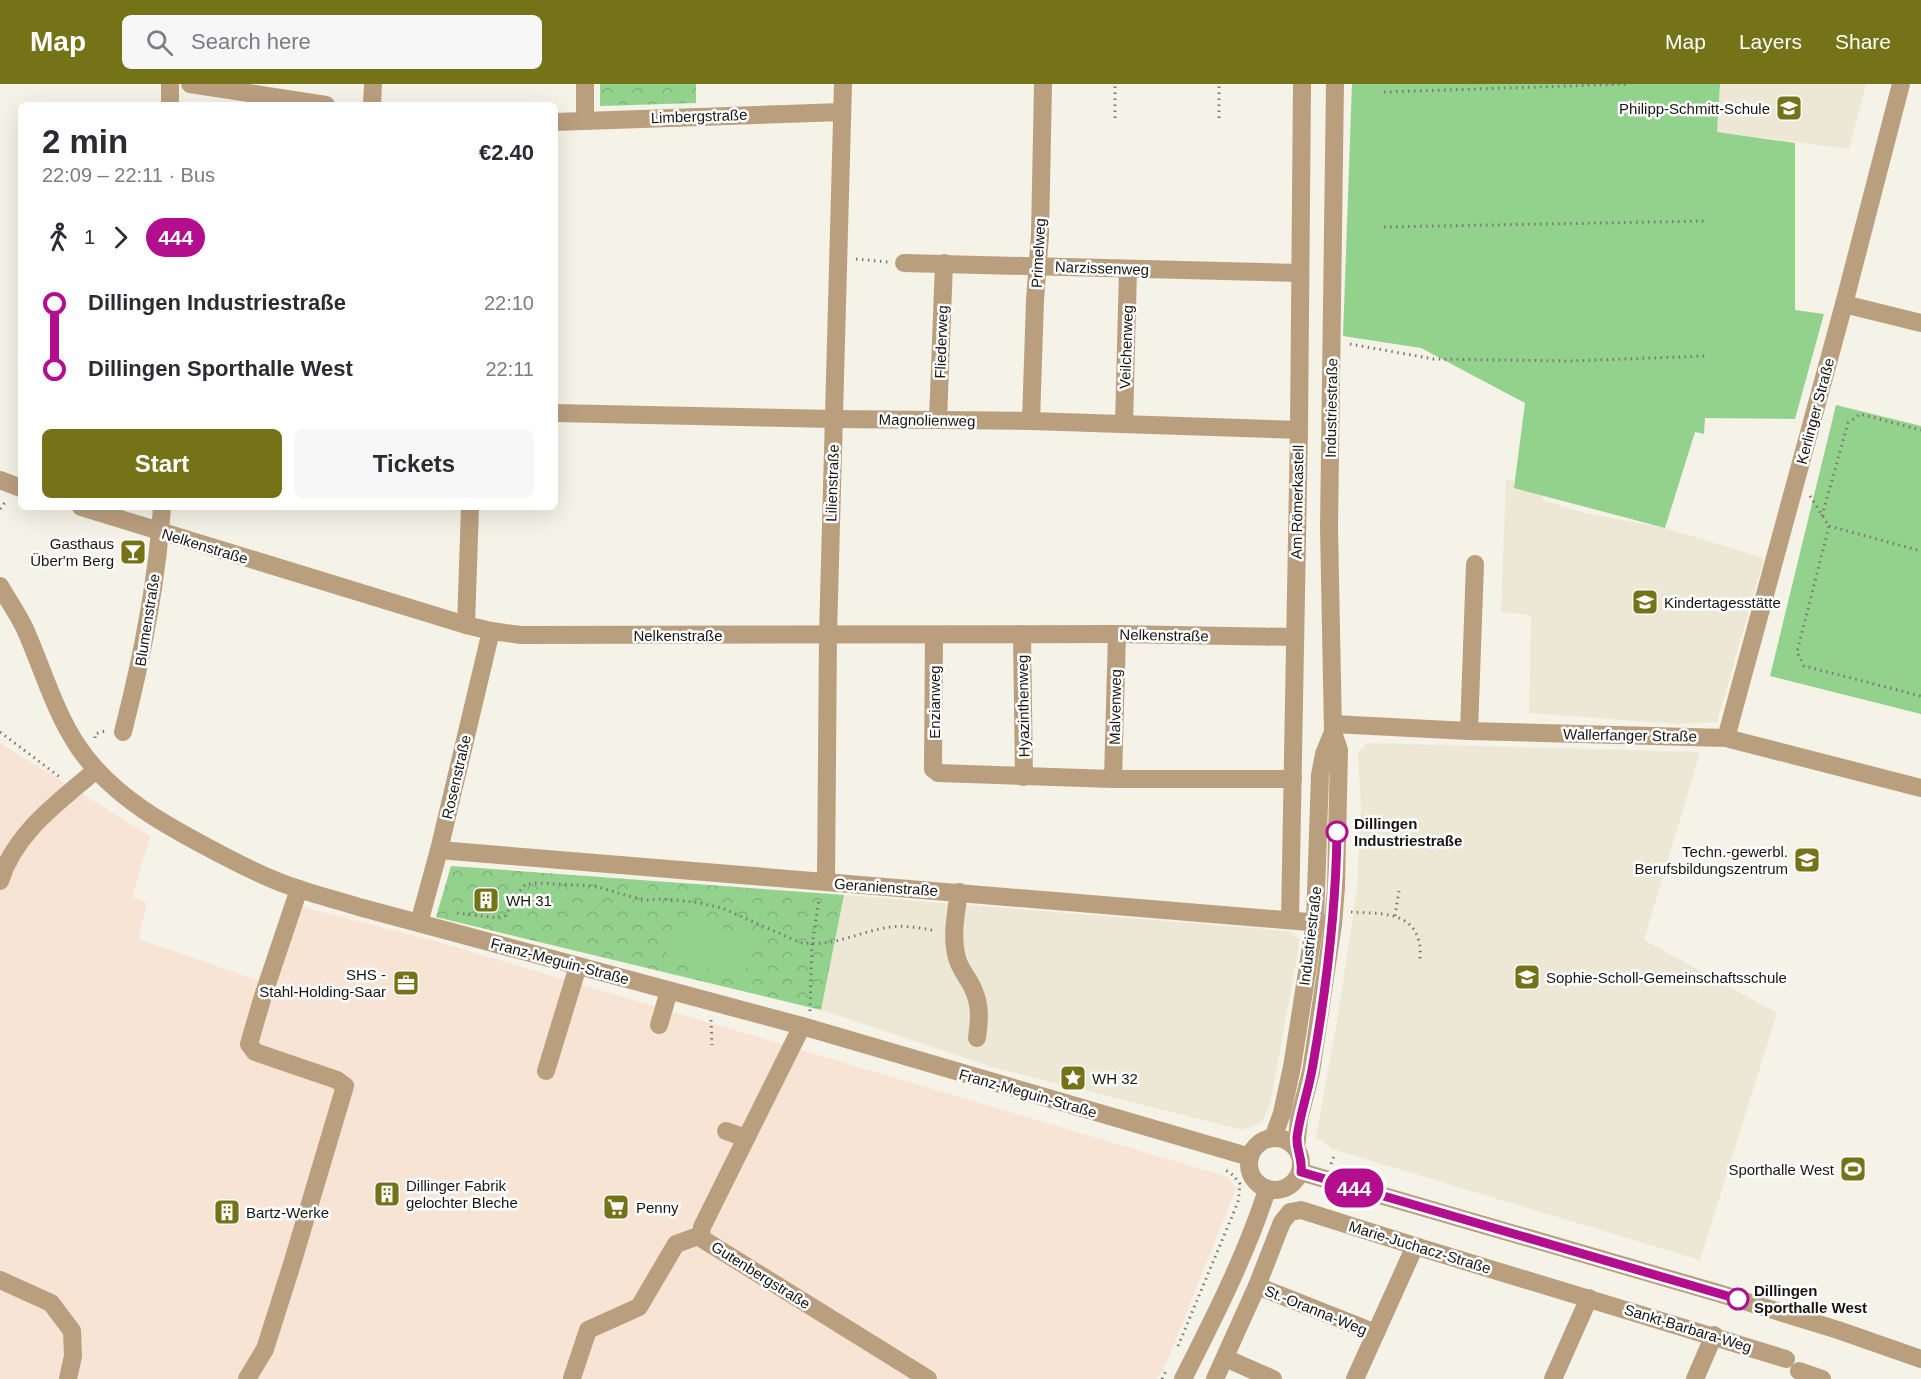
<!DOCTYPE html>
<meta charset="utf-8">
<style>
:root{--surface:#fff;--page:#f7f7f7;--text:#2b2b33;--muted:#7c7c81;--accent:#747318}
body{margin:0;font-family:Arial,sans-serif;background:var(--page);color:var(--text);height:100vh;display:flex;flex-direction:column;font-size:22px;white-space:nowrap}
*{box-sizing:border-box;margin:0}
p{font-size:20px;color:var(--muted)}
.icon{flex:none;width:33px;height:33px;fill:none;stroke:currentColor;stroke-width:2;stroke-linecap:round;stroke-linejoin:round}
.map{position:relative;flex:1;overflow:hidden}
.panel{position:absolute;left:18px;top:18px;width:540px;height:408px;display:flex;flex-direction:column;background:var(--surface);border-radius:9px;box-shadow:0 6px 24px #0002}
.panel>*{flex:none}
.badge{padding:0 12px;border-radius:20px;font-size:21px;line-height:39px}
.map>.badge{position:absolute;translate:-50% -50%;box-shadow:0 0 0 3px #fff}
.legs{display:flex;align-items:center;gap:9px;height:66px;padding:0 24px;font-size:20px}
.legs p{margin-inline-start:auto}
.head{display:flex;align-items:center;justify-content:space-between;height:102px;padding:0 24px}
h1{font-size:33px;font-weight:800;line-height:45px}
.primary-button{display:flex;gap:12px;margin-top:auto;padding:12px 24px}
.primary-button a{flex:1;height:69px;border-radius:9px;background:var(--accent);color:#fff;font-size:24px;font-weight:800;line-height:69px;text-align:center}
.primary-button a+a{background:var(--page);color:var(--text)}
ul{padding:0 24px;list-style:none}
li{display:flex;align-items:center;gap:21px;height:66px;font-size:22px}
li i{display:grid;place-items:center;width:9px;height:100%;margin:0 8px;background:currentColor}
li i::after{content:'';width:15px;height:15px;margin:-8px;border:4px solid;border-radius:50%;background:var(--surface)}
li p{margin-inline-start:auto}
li:first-child i{background:linear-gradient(#0000 50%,currentColor 0)}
li:last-child i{background:linear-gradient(currentColor 50%,#0000 0)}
header{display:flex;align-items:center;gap:36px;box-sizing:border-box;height:84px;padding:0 30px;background:var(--accent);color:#fff}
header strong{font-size:28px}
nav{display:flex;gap:33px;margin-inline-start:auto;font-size:21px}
.search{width:420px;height:54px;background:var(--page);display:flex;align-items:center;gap:15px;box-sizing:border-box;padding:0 21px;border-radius:9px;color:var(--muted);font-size:22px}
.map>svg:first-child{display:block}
.built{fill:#ede8d5}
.industrial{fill:#f8e4d4}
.park{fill:url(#park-crowns)}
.garden{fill:#92d28d}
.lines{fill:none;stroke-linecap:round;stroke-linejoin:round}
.path{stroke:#7b7973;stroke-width:3;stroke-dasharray:1.5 4.5;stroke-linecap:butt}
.minor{stroke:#ba9f7f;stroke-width:18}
.line-1-casing{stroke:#fff;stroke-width:14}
.line-1{stroke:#b30e8e;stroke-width:9}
.stop-1-dot{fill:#fff;stroke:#b30e8e;stroke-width:3}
.labels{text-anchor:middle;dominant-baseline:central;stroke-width:5;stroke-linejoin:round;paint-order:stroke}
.poi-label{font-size:15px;fill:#171613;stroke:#fff;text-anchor:start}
.street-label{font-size:15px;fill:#171613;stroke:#fff}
.stop-label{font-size:15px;font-weight:bold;fill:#171613;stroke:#fff;text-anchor:start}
</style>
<header>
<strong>Map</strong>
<div class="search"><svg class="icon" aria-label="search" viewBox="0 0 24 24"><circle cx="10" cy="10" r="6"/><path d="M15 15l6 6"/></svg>Search here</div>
<nav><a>Map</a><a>Layers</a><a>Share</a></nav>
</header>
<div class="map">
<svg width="1921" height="1295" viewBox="0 0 1921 1295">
<defs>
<pattern id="park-crowns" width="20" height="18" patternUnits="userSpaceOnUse" patternTransform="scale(1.5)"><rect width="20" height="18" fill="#92d28d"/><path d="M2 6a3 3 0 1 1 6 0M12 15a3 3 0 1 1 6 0" fill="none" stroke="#7db479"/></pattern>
</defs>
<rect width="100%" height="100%" fill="#f5f2e7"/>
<g class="built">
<path d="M1720,0H1866L1849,65L1717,48Z"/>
<path d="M1506,395L1544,409L1542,416L1585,429L1665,444L1764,474L1717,638L1678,640L1529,629L1531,531L1501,528Z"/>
<path d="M1367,659L1700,668L1644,856L1777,929L1700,1176L1332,1065L1316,1053L1337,937L1357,805L1361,724L1358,669Z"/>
<path d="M844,811L1290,847L1299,856L1297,873L1270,1021L1262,1038L1242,1046L992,983L821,926Z"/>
</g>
<path class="industrial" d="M0,659L150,752L132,813L147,819L138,855L274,902L302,823L435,857L1228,1093L1236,1105L1167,1278L1157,1295H0Z"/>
<g class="park">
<path d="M600,0H696V19L600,22Z"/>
<path d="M451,782L844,811L821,926L436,833Z"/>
</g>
<g class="garden">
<path d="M1352,0H1720L1717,48L1795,59V226L1824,230L1795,335L1705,334L1704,350L1695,348L1665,444L1514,404L1525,319L1421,264L1343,252Z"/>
<path d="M1836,321L1921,342V630L1770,592Z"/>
<path d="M676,832L755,854L743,894L665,873Z"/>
</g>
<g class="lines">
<g class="path">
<path d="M1384,8L1628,0"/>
<path d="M1115,34V0"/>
<path d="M1219,34V0"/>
<path d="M1384,143L1706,137"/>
<path d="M856,175L888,178"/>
<path d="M1350,260L1434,275L1570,277L1706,272"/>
<path d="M1810,412L1829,442L1797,568L1804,582L1921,612"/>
<path d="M0,425L6,417"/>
<path d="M1822,432L1848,339L1860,330L1921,346"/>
<path d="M1829,442L1921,467"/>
<path d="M0,648L61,694"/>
<path d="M95,654V650L105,647"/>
<path d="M1351,828C1377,830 1412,826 1419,858C1421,863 1420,871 1420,877"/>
<path d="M457,829L498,834L505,832L521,805L526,800L537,799L595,802L628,812L647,816L662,815L695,818L722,824L799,858C830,865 860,847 890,843C906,841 921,844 936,847"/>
<path d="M1395,832L1399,807"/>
<path d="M810,927L812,861L819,815"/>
<path d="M711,936L712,961"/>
<path d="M1331,1080L1334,1072"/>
<path d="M1178,1262L1238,1118L1240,1100L1233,1091L1224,1085"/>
<path d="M1162,1295L1166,1287"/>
</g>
<g class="minor">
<path d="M190,0L326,21"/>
<path d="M585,0V36"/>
<path d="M170,21V0"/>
<path d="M372,21L373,0"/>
<path d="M555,38L842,28"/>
<path d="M904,179L1299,189"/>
<path d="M1844,220L1921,239"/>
<path d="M555,329L834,335L1031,337L1299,346"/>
<path d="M938,336L944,179"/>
<path d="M1031,337L1035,216L1040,151L1043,0"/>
<path d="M1124,340L1128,185"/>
<path d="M0,396L21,404"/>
<path d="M81,423L466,541L491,547L521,551L1117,550L1294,553"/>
<path d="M0,502C8,516 18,530 25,545C42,583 54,626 77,661C111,713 170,744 224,772C245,783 267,794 290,802C313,810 336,816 359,823L802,942L1250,1073"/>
<path d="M466,541L470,423"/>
<path d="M1022,550L1024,693"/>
<path d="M934,551L933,685L938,689L1113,695H1293"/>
<path d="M1333,640L1469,647L1726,654L1921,704"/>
<path d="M1469,647L1475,480"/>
<path d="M123,648C142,574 157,499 162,423"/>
<path d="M1726,654L1844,220L1901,0"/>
<path d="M1113,695L1117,550"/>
<path d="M439,766L1333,840"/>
<path d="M0,797C15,748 59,718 96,686"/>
<path d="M826,798L828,551L843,0"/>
<path d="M959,808C956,830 951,852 957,874C960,886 970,896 974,907C981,923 979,938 977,954"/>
<path d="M1290,836L1299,346L1302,0"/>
<path d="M419,839L439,766L491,547"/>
<path d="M659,941L669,907"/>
<path d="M802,942L702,1143L701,1151L704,1156L928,1295"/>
<path d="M546,987L578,882"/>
<path d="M726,1047L746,1054"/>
<circle cx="1275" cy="1080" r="26"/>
<path d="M1273,1054L1282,1029L1292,983L1315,838L1320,691L1324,670L1333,648"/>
<path d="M1296,1064L1299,1035L1311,988L1333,840L1336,803L1339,666L1333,648L1329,443L1335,0"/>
<path d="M1301,1088L1718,1209L1838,1246L1921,1275"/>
<path d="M0,1196L51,1219L72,1247L73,1272L68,1295"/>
<path d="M1257,1202L1376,1249"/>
<path d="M1225,1274L1273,1295"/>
<path d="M1799,1287L1822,1295"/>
<path d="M572,1294L588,1246L639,1223L676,1160L701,1151"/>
<path d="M247,1295L265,1265L292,1180L345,1002L337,996L255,968L249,960L263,912L299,805"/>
<path d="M1183,1295C1214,1234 1246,1171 1267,1106"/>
<path d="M1215,1295L1257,1202L1282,1138L1290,1128L1301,1126L1415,1162L1786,1275"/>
<path d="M1355,1295L1415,1162"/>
<path d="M1553,1295L1589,1214"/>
<path d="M1695,1295L1714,1251"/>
</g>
</g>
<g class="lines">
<defs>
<path id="line-1" d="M1337,748C1336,828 1326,907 1312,986C1308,1008 1300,1030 1297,1053C1296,1067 1303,1073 1301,1088L1738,1215"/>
</defs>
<use href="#line-1" class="line-1-casing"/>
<use href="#line-1" class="line-1"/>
</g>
<defs>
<symbol id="school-square" viewBox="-11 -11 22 22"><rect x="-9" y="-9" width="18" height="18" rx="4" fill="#747318" stroke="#fff"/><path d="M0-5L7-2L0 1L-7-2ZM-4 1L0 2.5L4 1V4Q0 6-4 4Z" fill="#fff"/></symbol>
<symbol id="bar-square" viewBox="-11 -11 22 22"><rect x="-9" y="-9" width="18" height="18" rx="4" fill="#747318" stroke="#fff"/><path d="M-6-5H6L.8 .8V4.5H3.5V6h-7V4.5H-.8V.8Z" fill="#fff"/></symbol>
<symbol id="building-square" viewBox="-11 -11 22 22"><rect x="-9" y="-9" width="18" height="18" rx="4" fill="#747318" stroke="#fff"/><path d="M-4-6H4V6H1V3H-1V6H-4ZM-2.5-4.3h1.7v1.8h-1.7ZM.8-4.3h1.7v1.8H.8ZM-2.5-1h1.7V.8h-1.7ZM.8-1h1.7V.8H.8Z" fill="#fff"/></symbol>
<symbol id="office-square" viewBox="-11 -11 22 22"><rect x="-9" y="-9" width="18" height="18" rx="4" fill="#747318" stroke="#fff"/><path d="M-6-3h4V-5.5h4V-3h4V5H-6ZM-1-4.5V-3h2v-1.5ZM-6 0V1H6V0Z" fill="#fff"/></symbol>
<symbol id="sight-square" viewBox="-11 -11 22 22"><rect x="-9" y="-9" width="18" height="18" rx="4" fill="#747318" stroke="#fff"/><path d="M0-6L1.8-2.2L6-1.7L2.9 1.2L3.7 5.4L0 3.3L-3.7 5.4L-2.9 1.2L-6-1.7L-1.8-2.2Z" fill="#fff"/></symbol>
<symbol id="stadium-square" viewBox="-11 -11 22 22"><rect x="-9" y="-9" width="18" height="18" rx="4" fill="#747318" stroke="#fff"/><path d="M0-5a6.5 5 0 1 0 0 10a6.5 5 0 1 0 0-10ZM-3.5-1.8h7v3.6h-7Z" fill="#fff"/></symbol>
<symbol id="supermarket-square" viewBox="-11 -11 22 22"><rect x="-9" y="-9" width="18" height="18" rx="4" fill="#747318" stroke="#fff"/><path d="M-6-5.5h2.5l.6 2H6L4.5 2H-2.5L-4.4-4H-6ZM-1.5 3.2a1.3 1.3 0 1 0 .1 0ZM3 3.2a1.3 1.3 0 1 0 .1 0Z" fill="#fff"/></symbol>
</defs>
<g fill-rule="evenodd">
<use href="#school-square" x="1774" y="9" width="30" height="30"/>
<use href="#bar-square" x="118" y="453" width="30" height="30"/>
<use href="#school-square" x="1630" y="503" width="30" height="30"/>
<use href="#school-square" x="1792" y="761" width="30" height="30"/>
<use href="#building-square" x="471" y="801" width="30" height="30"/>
<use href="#school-square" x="1512" y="878" width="30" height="30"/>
<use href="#office-square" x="391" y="884" width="30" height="30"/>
<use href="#sight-square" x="1058" y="979" width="30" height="30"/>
<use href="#stadium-square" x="1838" y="1070" width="30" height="30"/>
<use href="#building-square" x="372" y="1095" width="30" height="30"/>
<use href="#supermarket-square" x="601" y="1108" width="30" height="30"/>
<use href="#building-square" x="212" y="1113" width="30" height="30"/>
</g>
<g class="stop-1-dot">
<circle cx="1337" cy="748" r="10"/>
<circle cx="1738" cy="1215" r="10"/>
</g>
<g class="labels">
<g class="poi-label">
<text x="1770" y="24" text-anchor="end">Philipp-Schmitt-Schule</text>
<text x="114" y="459" text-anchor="end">Gasthaus<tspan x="114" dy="17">Über'm Berg</tspan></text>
<text x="1664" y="518">Kindertagesstätte</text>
<text x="1788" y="767" text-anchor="end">Techn.-gewerbl.<tspan x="1788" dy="17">Berufsbildungszentrum</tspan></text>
<text x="506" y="816">WH 31</text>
<text x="386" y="890" text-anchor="end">SHS -<tspan x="386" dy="17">Stahl-Holding-Saar</tspan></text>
<text x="1546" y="893">Sophie-Scholl-Gemeinschaftsschule</text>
<text x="1092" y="994">WH 32</text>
<text x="1834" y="1085" text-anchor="end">Sporthalle West</text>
<text x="406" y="1101">Dillinger Fabrik<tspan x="406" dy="17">gelochter Bleche</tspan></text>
<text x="636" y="1123">Penny</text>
<text x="246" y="1128">Bartz-Werke</text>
</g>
<g class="street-label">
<text transform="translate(699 32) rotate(-2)">Limbergstraße</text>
<text transform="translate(1038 169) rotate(-87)">Primelweg</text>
<text transform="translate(1102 184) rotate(2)">Narzissenweg</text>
<text transform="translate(941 258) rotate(-88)">Fliederweg</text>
<text transform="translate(1126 263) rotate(-88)">Veilchenweg</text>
<text transform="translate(1331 324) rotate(-89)">Industriestraße</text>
<text transform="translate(1815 327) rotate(-75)">Kerlinger Straße</text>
<text transform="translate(927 336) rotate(1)">Magnolienweg</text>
<text transform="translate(832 399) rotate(-88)">Lilienstraße</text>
<text transform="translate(1297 418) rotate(-89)">Am Römerkastell</text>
<text transform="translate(205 462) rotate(17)">Nelkenstraße</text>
<text transform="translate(147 536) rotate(-81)">Blumenstraße</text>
<text x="678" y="551">Nelkenstraße</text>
<text transform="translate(1164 551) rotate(1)">Nelkenstraße</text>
<text transform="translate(934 618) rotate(-90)">Enzianweg</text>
<text transform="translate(1023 622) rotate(-91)">Hyazinthenweg</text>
<text transform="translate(1115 623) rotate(-89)">Malvenweg</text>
<text transform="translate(1630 651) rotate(1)">Wallerfanger Straße</text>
<text transform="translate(456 693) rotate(-77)">Rosenstraße</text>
<text transform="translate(886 803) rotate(4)">Geranienstraße</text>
<text transform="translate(1310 852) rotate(-83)">Industriestraße</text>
<text transform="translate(560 877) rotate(15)">Franz-Meguin-Straße</text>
<text transform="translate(1028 1009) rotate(16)">Franz-Meguin-Straße</text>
<text transform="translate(1420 1163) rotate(17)">Marie-Juchacz-Straße</text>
<text transform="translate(761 1191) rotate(32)">Gutenbergstraße</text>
<text transform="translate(1316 1226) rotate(22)">St.-Oranna-Weg</text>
<text transform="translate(1688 1244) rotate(17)">Sankt-Barbara-Weg</text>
</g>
<g class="stop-label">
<text x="1354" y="739">Dillingen<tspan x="1354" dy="17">Industriestraße</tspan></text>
<text x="1754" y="1206">Dillingen<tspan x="1754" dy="17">Sporthalle West</tspan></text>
</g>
</g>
</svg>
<b class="badge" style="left:1354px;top:1104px;background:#b30e8e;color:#fff">444</b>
<section class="panel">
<div class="head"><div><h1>2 min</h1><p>22:09 – 22:11 · Bus</p></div><b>€2.40</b></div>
<div class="legs"><svg class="icon" aria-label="walk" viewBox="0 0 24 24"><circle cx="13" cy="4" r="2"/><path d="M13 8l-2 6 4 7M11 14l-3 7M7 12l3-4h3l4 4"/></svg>1<svg class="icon" aria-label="forward" viewBox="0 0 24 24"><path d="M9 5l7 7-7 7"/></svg><b class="badge" style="background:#b30e8e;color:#fff">444</b></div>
<ul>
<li><i style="color:#b30e8e"></i><b>Dillingen Industriestraße</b><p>22:10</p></li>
<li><i style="color:#b30e8e"></i><b>Dillingen Sporthalle West</b><p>22:11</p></li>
</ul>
<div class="primary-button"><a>Start</a><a>Tickets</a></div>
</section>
</div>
